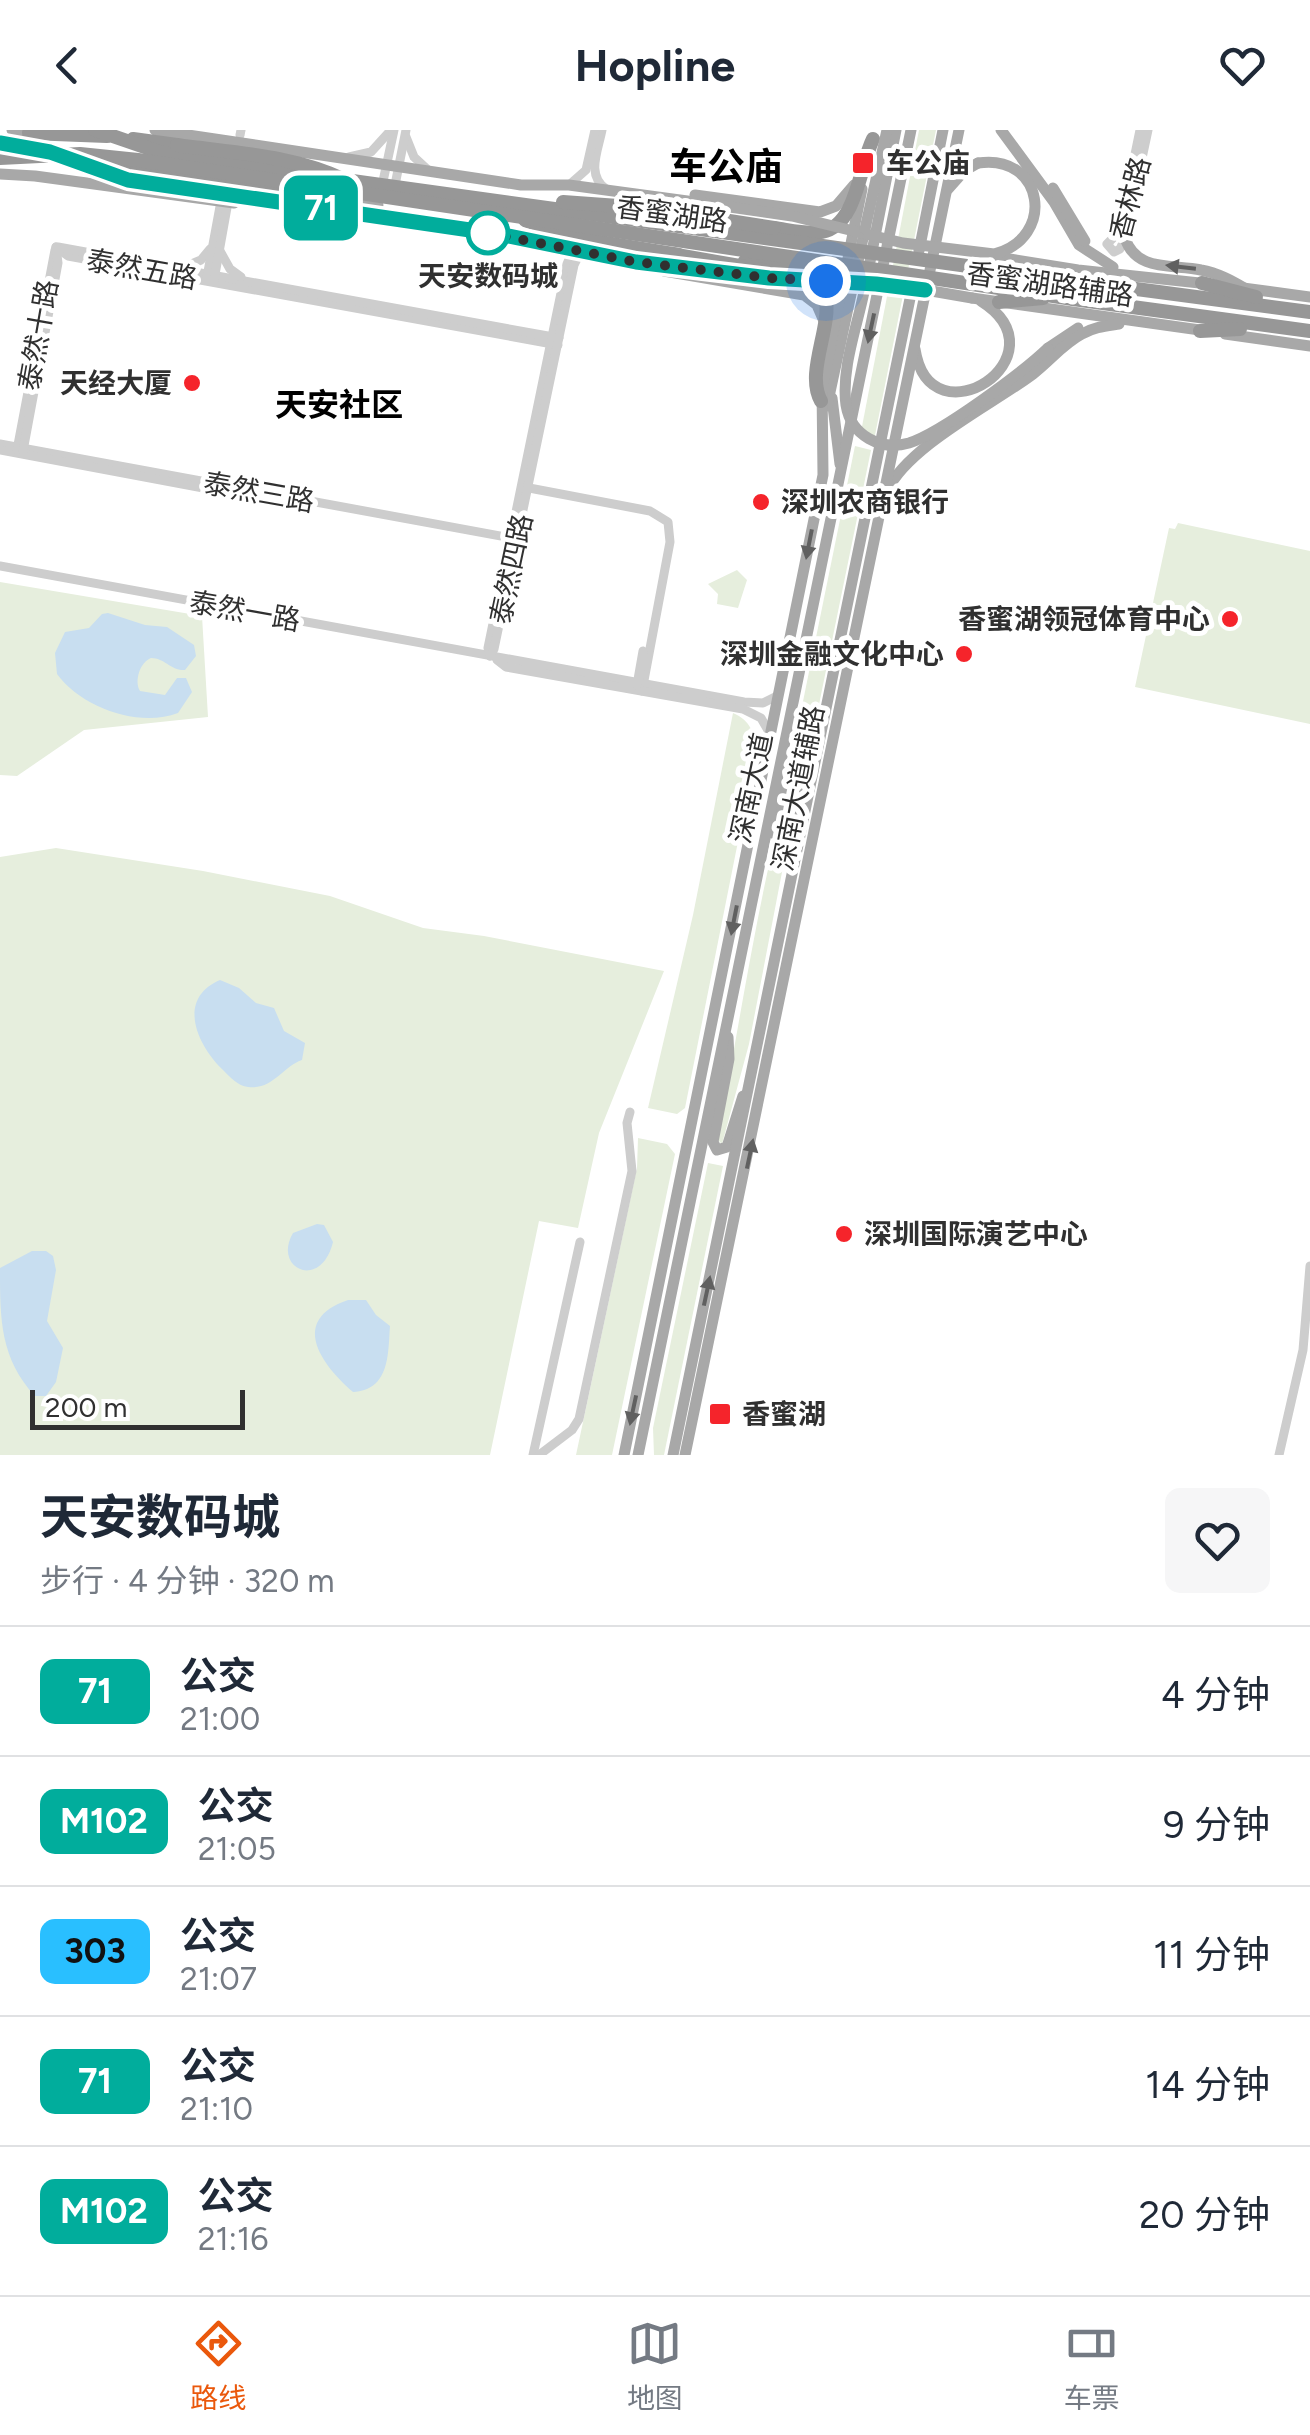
<!DOCTYPE html>
<html lang="zh">
<meta charset="utf-8">
<style>
:root{--surface:#fff;--page:#f6f6f7;--text:#1f2937;--muted:#747a83;--line:#e0e1e3;--accent:#ea580c}
body{margin:0;font-family:Figtree,"Noto Sans SC",sans-serif;background:var(--page);color:var(--text);height:100vh;display:flex;flex-direction:column;font-size:38px;white-space:nowrap}
*{box-sizing:border-box;margin:0}
p{font-size:32px;color:var(--muted)}
.icon{flex:none;width:55px;height:55px;fill:none;stroke:currentColor;stroke-width:2;stroke-linecap:round;stroke-linejoin:round}
.map{position:relative;height:1325px;overflow:hidden}
.panel{display:flex;flex-direction:column;background:var(--surface);flex:1}
.panel>*{flex:none}
.badge{padding:0 20px;border-radius:15px;font-size:35px;line-height:65px}
.scale{position:absolute;left:30px;bottom:25px;width:215px;box-sizing:border-box;padding-left:10px;border:5px solid #303030;border-top:0;font-size:28px;line-height:35px;white-space:nowrap;color:#303030;-webkit-text-stroke:8px #fff;paint-order:stroke}
.you{position:absolute;width:50px;height:50px;margin:-25px;border:8px solid #fff;border-radius:50%;background:#1a73e8;box-shadow:0 0 0 15px #1a73e833}
.map>.badge{position:absolute;translate:-50% -50%;box-shadow:0 0 0 5px #fff}
.round{display:grid;place-items:center;flex:none;width:105px;height:105px;border-radius:15px;background:var(--page)}
.summary{display:flex;align-items:center;justify-content:space-between;height:170px;padding:0 40px}
h1{font-size:48px;font-weight:700;line-height:75px}
ul{padding:0;list-style:none}
li{display:flex;align-items:center;gap:30px;height:130px;padding:0 40px;border-top:2px solid var(--line)}
li div{flex:1}
li b{display:block;font-size:38px}
li em{font-style:normal}
li .badge{min-width:110px;font-weight:700;text-align:center}
header{display:flex;justify-content:space-between;align-items:center;height:130px;padding:0 40px;background:var(--surface);font-size:45px;font-weight:700}
.dock{display:flex;justify-content:space-around;align-items:center;height:140px;border-top:2px solid var(--line);background:var(--surface);font-size:28px;color:var(--muted)}
.dock a{display:grid;justify-items:center;gap:5px}
.dock .selected{color:var(--accent)}
.map>svg:first-child{display:block}
.green{fill:#e6eedd}
.water{fill:#c8def0}
.lines{fill:none;stroke-linecap:round;stroke-linejoin:round}
.minor{stroke:#cdcdcd;stroke-width:9}
.major{stroke:#a8a8a8;stroke-width:11}
.highway{stroke:#979797;stroke-width:14}
.major-bridge{stroke:#a8a8a8;stroke-width:11}
.highway-bridge{stroke:#979797;stroke-width:14}
.oneway{fill:#606060}
.line-casing{stroke:#fff;stroke-width:22}
.line{stroke:#01ad9c;stroke-width:15}
.walk{stroke:#303030;stroke-width:10;stroke-dasharray:0 18}
.poi-dot{fill:#f5242b;stroke:#fff;stroke-width:4}
.stop-dot{fill:#fff;stroke:#01ad9c;stroke-width:5}
.labels{text-anchor:middle;dominant-baseline:central;stroke-width:10;stroke-linejoin:round;paint-order:stroke}
.poi-label{font-size:28px;font-weight:bold;fill:#303030;stroke:#fff;text-anchor:start}
.street-label{font-size:28px;fill:#303030;stroke:#fff}
.stop-label{font-size:28px;font-weight:bold;fill:#303030;stroke:#fff}
.quarter-label{font-size:32px;font-weight:bold;fill:#000;stroke:#fff}
.district-label{font-size:38px;font-weight:bold;fill:#000;stroke:#fff}
</style>
<header><svg class="icon" aria-label="back" viewBox="0 0 24 24"><path d="M15 5l-7 7 7 7"/></svg>Hopline<svg class="icon" aria-label="heart" viewBox="0 0 24 24"><path d="M12 20l-8-8c-3-5 5-10 8-4 3-6 11-1 8 4z"/></svg></header>
<div class="map">
<svg width="1310" height="1325" viewBox="0 0 1310 1325">
<rect width="100%" height="100%" fill="#fff"/>
<g class="green">
<path d="M919,0H936L874,310L860,307Z"/>
<path d="M855,316L871,320L804,648L788,645Z"/>
<path d="M1178,393L1310,421V594L1135,557L1169,398L1175,399Z"/>
<path d="M737,440L747,450L738,478L717,474L718,464L708,454Z"/>
<path d="M0,452L202,486L208,587L84,600L17,646L0,645Z"/>
<path d="M733,583C752,591 756,606 755,626L685,978L677,984L648,978L693,785Z"/>
<path d="M794,658L797,664L749,914L722,1014L717,1009C735,920 748,832 767,744C773,716 784,690 790,662Z"/>
<path d="M56,718L203,741L330,766L423,798L484,806L664,841L599,1003L578,1098L539,1091L490,1325H0V727Z"/>
<path d="M638,1008L667,1014L675,1024L612,1325H576L637,1038Z"/>
<path d="M708,1033L723,1036L664,1325H654L653,1298Z"/>
</g>
<g class="water">
<path d="M108,483L145,495L167,497L194,515L196,526L185,540C171,541 165,528 151,528C140,532 134,551 140,561L165,565L177,548H186L192,562L178,583C139,598 82,578 57,544L55,523L65,502L89,498L102,484Z"/>
<path d="M220,850L239,858L256,873L274,878L284,901L305,913L302,930C282,937 273,960 248,957C238,956 230,947 223,940C197,915 176,869 220,850Z"/>
<path d="M317,1094L324,1095L333,1112C321,1161 272,1139 293,1103Z"/>
<path d="M32,1121H46L53,1126L56,1140L47,1191L63,1218L56,1252L46,1266H35C0,1228 0,1189 0,1138Z"/>
<path d="M348,1170H366L376,1185L390,1196C388,1224 390,1260 353,1262C321,1234 289,1190 348,1170Z"/>
</g>
<g class="lines">
<g class="minor">
<path d="M602,0C598,21 586,45 606,59"/>
<path d="M1140,0L1119,102L1107,114L1114,122L1120,119L1125,108L1148,0"/>
<path d="M240,5L241,0"/>
<path d="M406,7L414,27L427,39"/>
<path d="M349,27L371,22L391,0"/>
<path d="M569,55L586,40L595,0"/>
<path d="M382,56L394,0"/>
<path d="M394,60L406,0"/>
<path d="M56,117L68,126L558,215"/>
<path d="M58,117L559,208"/>
<path d="M220,121L230,139L241,147"/>
<path d="M182,138L201,130L210,119"/>
<path d="M207,147L221,71"/>
<path d="M214,150L228,72"/>
<path d="M0,314L517,409"/>
<path d="M0,320L214,360"/>
<path d="M17,320L55,120"/>
<path d="M23,321L58,133L56,117"/>
<path d="M524,357L650,381L668,392L670,412L642,561"/>
<path d="M0,436L744,572L763,573L777,566"/>
<path d="M490,526L488,518L567,134L573,120"/>
<path d="M490,526L494,519L574,135L581,121"/>
<path d="M497,530L506,537L743,579L761,588L769,602"/>
<path d="M637,555L643,521"/>
<path d="M533,1325L580,1112"/>
<path d="M539,1325L572,1300L579,1289L632,1041L627,993L630,982"/>
<path d="M1279,1325L1303,1220L1310,1136"/>
</g>
<g class="major">
<path d="M12,0L29,3"/>
<path d="M155,0L521,55H569L702,73"/>
<path d="M0,13L28,17"/>
<path d="M95,40L128,50L503,105L600,125L693,138"/>
<path d="M0,44L35,46L234,73"/>
<path d="M948,59L964,41L978,33"/>
<path d="M695,65L820,82L836,76L854,55"/>
<path d="M308,70L336,69L378,75"/>
<path d="M1125,108C1136,142 1172,134 1201,140C1218,143 1232,151 1246,159"/>
<path d="M919,121L943,0"/>
<path d="M985,125L1078,140L1209,154"/>
<path d="M664,141L804,165L817,175L824,191"/>
<path d="M1243,158L1310,167"/>
<path d="M864,162L896,0"/>
<path d="M972,168L1207,201"/>
<path d="M1225,204L1310,216"/>
<path d="M1048,218L1078,198"/>
<path d="M915,219C930,316 1068,226 981,171"/>
<path d="M832,268L840,334"/>
<path d="M827,276L865,99"/>
<path d="M887,361C908,316 993,274 1033,244C1050,231 1063,214 1082,204C1094,197 1106,196 1119,194"/>
<path d="M772,703L785,656L794,652L800,658L795,689L798,710"/>
<path d="M728,907L729,929L713,1012L717,1020L727,1017L743,966"/>
<path d="M624,1325L823,345L822,257L862,59"/>
<path d="M638,1325L911,0"/>
<path d="M673,1325L914,149"/>
<path d="M685,1325L959,0"/>
</g>
<g class="highway">
<path d="M29,3L107,6"/>
<path d="M133,9L177,15"/>
<path d="M28,17L104,38L290,62H332"/>
<path d="M525,90L581,109L679,125"/>
<path d="M774,98C789,100 807,105 822,102C857,95 859,37 873,9"/>
<path d="M745,131L799,139C859,160 799,232 821,271"/>
<path d="M1076,151L1310,182"/>
<path d="M1202,153L1256,167"/>
<path d="M1073,169L1310,201"/>
<path d="M999,172L1043,168"/>
<path d="M1200,201L1240,199"/>
</g>
<g class="major-bridge">
<path d="M1001,0L1054,72L1079,115L1113,137"/>
<path d="M1053,58L1085,111"/>
<path d="M702,73L792,86L903,113L994,124C1057,108 1044,23 978,33"/>
<path d="M865,99L887,0"/>
<path d="M693,138L783,149"/>
<path d="M822,151L897,155L972,168"/>
<path d="M864,162C857,197 841,239 846,275C851,306 881,321 909,313C941,303 1023,242 1048,218"/>
</g>
<g class="highway-bridge">
<path d="M95,0L159,22L323,46"/>
<path d="M177,15C234,23 293,25 345,50L1076,151"/>
<path d="M0,28L80,24L138,30L1073,169"/>
<path d="M563,72L646,78L774,98"/>
<path d="M671,124L826,151"/>
</g>
</g>
<defs><path id="oneway-solid" d="M-6-.8H1V-3.2L6.5 0L1 3.2V.8H-6Z" transform="scale(2.5)"/></defs>
<g class="oneway">
<use href="#oneway-solid" transform="translate(1181 137) rotate(-173)"/>
<use href="#oneway-solid" transform="translate(871 198) rotate(102)"/>
<use href="#oneway-solid" transform="translate(809 414) rotate(101)"/>
<use href="#oneway-solid" transform="translate(734 790) rotate(101)"/>
<use href="#oneway-solid" transform="translate(750 1024) rotate(-78)"/>
<use href="#oneway-solid" transform="translate(707 1161) rotate(-78)"/>
<use href="#oneway-solid" transform="translate(633 1280) rotate(102)"/>
</g>
<g class="lines">
<defs>
<path id="line" d="M0,13L50,22L128,50L504,105L636,132L769,148L876,154L925,160"/>
</defs>
<use href="#line" class="line-casing"/>
<use href="#line" class="line"/>
<path class="walk" d="M488,103L636,132L769,148L826,151"/>
</g>
<g class="poi-dot">
<rect x="851" y="21" width="24" height="24" rx="5"/>
<circle cx="192" cy="253" r="10"/>
<circle cx="761" cy="372" r="10"/>
<circle cx="1230" cy="489" r="10"/>
<circle cx="964" cy="524" r="10"/>
<circle cx="844" cy="1104" r="10"/>
<rect x="708" y="1272" width="24" height="24" rx="5"/>
</g>
<circle class="stop-dot" cx="488" cy="103" r="20"/>
<g class="labels">
<g class="poi-label">
<text x="886" y="33">车公庙</text>
<text x="172" y="253" text-anchor="end">天经大厦</text>
<text x="781" y="372">深圳农商银行</text>
<text x="1210" y="489" text-anchor="end">香蜜湖领冠体育中心</text>
<text x="944" y="524" text-anchor="end">深圳金融文化中心</text>
<text x="864" y="1104">深圳国际演艺中心</text>
<text x="742" y="1284">香蜜湖</text>
</g>
<g class="street-label">
<text transform="translate(1130 68) rotate(-75)">香林路</text>
<text transform="translate(672 84) rotate(8)">香蜜湖路</text>
<text transform="translate(142 139) rotate(10)">泰然五路</text>
<text transform="translate(1050 154) rotate(8)">香蜜湖路辅路</text>
<text transform="translate(38 205) rotate(-80)">泰然十路</text>
<text transform="translate(259 362) rotate(10)">泰然三路</text>
<text transform="translate(511 439) rotate(-78)">泰然四路</text>
<text transform="translate(245 481) rotate(10)">泰然一路</text>
<text transform="translate(751 658) rotate(-78)">深南大道</text>
<text transform="translate(798 658) rotate(-79)">深南大道辅路</text>
</g>
<g class="stop-label">
<text x="488" y="146">天安数码城</text>
</g>
<g class="quarter-label">
<text x="339" y="275">天安社区</text>
</g>
<g class="district-label">
<text x="726" y="37">车公庙</text>
</g>
</g>
</svg>
<div class="scale">200 m</div>
<div class="you" style="left:826px;top:151px"></div>
<b class="badge" style="left:321px;top:78px;background:#01ad9c;color:#fff">71</b>
</div>
<section class="panel">
<div class="summary"><div><h1>天安数码城</h1><p>步行 · 4 分钟 · 320 m</p></div><a class="round"><svg class="icon" aria-label="heart" viewBox="0 0 24 24"><path d="M12 20l-8-8c-3-5 5-10 8-4 3-6 11-1 8 4z"/></svg></a></div>
<ul>
<li><span class="badge" style="background:#01ad9c;color:#fff">71</span><div><b>公交</b><p>21:00</p></div><em>4 分钟</em></li>
<li><span class="badge" style="background:#01ad9c;color:#fff">M102</span><div><b>公交</b><p>21:05</p></div><em>9 分钟</em></li>
<li><span class="badge" style="background:#29bfff;color:#111">303</span><div><b>公交</b><p>21:07</p></div><em>11 分钟</em></li>
<li><span class="badge" style="background:#01ad9c;color:#fff">71</span><div><b>公交</b><p>21:10</p></div><em>14 分钟</em></li>
<li><span class="badge" style="background:#01ad9c;color:#fff">M102</span><div><b>公交</b><p>21:16</p></div><em>20 分钟</em></li>
</ul>
</section>
<nav class="dock">
<a class="selected"><svg class="icon" aria-label="directions" viewBox="0 0 24 24"><path d="M12 3l9 9-9 9-9-9zM9 14v-3h6M13 9l2 2-2 2"/></svg>路线</a>
<a><svg class="icon" aria-label="map" viewBox="0 0 24 24"><path d="M3 6l6-2 6 2 6-2v14l-6 2-6-2-6 2zM9 4v14M15 6v14"/></svg>地图</a>
<a><svg class="icon" aria-label="tickets" viewBox="0 0 24 24"><path d="M3 7h18v10H3zM15 7v10"/></svg>车票</a>
</nav>
